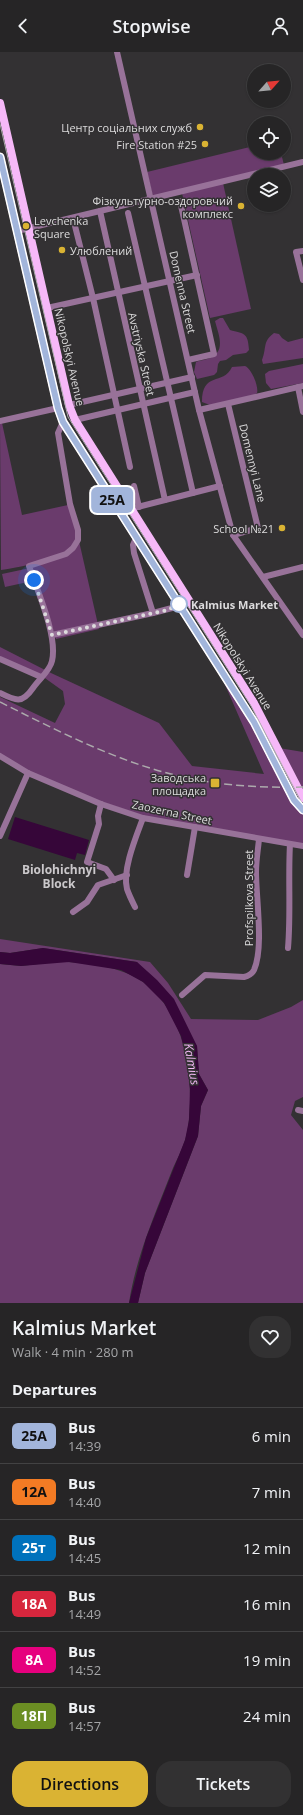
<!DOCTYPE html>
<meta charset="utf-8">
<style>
:root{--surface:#262526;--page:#323132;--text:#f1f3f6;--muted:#a4a5a7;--line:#424243;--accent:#dab333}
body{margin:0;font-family:"Open Sans",sans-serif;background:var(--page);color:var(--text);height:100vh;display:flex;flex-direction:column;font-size:15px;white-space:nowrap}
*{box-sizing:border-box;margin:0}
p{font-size:13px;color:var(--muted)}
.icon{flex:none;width:22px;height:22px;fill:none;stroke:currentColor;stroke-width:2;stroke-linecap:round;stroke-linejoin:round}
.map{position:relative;height:1251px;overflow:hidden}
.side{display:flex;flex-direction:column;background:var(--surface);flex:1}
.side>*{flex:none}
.badge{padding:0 8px;border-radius:6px;font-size:14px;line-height:26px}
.needle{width:26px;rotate:63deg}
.tools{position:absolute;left:247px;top:12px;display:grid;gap:8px}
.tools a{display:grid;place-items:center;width:44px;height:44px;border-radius:50%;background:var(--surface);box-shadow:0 1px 3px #0004,0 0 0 1px var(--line);font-size:20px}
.you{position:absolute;width:20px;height:20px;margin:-10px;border:3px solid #fff;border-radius:50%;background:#1a73e8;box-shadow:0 0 0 6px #1a73e833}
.map>.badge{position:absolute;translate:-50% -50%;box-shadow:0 0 0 2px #fff}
h2{padding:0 12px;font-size:15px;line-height:36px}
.round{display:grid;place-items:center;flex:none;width:42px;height:42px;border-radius:16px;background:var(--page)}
.headline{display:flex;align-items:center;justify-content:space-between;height:68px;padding:0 12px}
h1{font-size:19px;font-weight:600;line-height:30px}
.primary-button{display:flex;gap:8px;margin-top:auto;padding:8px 12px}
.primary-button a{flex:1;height:46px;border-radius:16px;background:var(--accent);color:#111;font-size:16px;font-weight:600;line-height:46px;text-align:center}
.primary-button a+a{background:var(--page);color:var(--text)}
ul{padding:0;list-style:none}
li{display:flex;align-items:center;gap:12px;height:56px;padding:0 12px;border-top:1px solid var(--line)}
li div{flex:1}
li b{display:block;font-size:15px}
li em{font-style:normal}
li .badge{min-width:44px;font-weight:700;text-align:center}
header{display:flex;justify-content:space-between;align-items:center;height:52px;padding:0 12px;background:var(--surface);font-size:18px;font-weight:600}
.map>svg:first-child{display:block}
.green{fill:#6a3b6c}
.water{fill:#360639}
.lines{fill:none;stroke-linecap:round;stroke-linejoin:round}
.minor{stroke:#987299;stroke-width:6}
.major{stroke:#f6b8f8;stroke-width:8}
.tram{stroke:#acaaac;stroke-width:1}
.rail{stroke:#acaaac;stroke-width:1.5;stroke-dasharray:8 4;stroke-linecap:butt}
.line-casing{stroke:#fff;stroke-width:9}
.line{stroke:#a2b5db;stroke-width:6}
.walk{stroke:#dcdbdc;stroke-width:4;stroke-dasharray:0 7.2}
.poi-dot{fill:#dab333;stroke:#333133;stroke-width:1.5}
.stop-dot{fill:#fff;stroke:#a2b5db;stroke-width:2}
.labels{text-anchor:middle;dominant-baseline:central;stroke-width:3;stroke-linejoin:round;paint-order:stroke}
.poi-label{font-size:11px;fill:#dcdbdc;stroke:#333133;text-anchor:end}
.street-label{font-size:11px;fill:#dcdbdc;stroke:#333133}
.stop-label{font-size:11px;font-weight:bold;fill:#dcdbdc;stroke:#333133;text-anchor:start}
.neighbourhood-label{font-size:12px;font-weight:bold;fill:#cbc8cb;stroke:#333133}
.water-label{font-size:12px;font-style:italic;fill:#f5baf7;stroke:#333133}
</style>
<header><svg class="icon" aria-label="back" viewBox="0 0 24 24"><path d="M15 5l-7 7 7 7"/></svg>Stopwise<svg class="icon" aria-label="person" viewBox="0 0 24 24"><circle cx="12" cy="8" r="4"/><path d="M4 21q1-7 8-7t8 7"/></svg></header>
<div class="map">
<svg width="303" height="1251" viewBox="0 0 303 1251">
<rect width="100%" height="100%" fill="#333133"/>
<g class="green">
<path d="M254,94V101H281L284,113L153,145L147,120Z"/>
<path d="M223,131L251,257L210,266L182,141Z"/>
<path d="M220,266H223L230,278C244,282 248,280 249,298L246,301L233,303L226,308L220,309L218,312L217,320L214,323L197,327L194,320L196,310C201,308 207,308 212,305C226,298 218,281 215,269Z"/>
<path d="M274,281L279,282L282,286L288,290L303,286V306L263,312L262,308C267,296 262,290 274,281Z"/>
<path d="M303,312V331L271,337L266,331L265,322L269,319Z"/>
<path d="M245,314C251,316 259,334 257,341L254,343L210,353L202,350C202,319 223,334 232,315Z"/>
<path d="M2,371L22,463L68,453C71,463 78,475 76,486C73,507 19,515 1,518L0,372Z"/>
<path d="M79,489L99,577L56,587L37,528L5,535L2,522L30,516L66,504Z"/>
<path d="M0,595L51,621L159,671L192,714L264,722L219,619L303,759V794L143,766L28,721L0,704V645L55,671L65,652L63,639L42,624L0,605Z"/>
<path d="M279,696L303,700V742Z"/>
<path d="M0,887L150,910L168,931L191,967L258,968L291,955L303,948V1045L295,1049L291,1063L303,1078V1251H138L145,1221L198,1084L201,1054L208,1038L199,1022L197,994L137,910L43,896L10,901L0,900Z"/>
<path d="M55,910C80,909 122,914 143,930C180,957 191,1008 190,1052C189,1064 189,1077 185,1088C182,1098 177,1107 173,1116C156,1160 136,1204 129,1251H0V912L21,914Z"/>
</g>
<g class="water">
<path d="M15,765L89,788L85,803L77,801L75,808L8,787Z"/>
<path d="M43,896L137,910L157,928L174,947L197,994L199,1022L208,1038L201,1054L198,1084L145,1221L138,1251H129L146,1186L185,1088L189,1068L190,1037L187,1009L181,984L164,951L143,930L121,918L69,910L21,914L0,912V900L10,901Z"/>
</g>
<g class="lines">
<g class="minor">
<path d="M117,0L199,358L233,483L303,583"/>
<path d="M180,149L214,302L188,308"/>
<path d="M100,159L165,448"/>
<path d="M128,161L193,441"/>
<path d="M73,166L93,246L130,415"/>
<path d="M17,179L303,110"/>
<path d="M303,199L296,200L303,228"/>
<path d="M47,256L197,223"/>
<path d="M298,335L303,360"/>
<path d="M228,352L258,476L233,483"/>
<path d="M69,353L192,325"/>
<path d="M199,358L303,334"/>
<path d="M75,368L195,340"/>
<path d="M0,369L58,356"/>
<path d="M134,434L139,455"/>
<path d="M130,457L220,434"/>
<path d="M136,486L133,493L134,501L153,561L172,556L188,546"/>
<path d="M263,525L303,515"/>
<path d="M52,583L153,561"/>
<path d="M0,607L41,625"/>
<path d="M0,641C16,649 22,652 33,636C39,627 50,619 52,609C58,584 37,538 29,514L66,502L73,496L78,488V478L70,452L58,381L63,370"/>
<path d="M0,704L28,721L101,752L143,766L303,794"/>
<path d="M101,752L98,764L99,772L87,810L106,817L114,828"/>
<path d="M0,784L28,721"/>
<path d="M187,823L195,775"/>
<path d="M135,855C132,849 129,843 127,837C122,818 136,785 143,766"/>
<path d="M73,860L87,850L98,833L127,823"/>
<path d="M288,896C291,861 288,827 290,792"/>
<path d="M182,943L205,923L244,925C248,924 252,922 254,918C264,896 256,846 256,820C256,809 258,798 259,787"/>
<path d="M298,1058L303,1059"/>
</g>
<g class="major">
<path d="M0,51L69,353L75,368L254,651L303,746"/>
<path d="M0,105L58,356L63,370L254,670L294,748L303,758"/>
</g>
<path class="tram" d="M0,72L68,365L251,654L303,753"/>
<path class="rail" d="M0,650C60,680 121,712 188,726C226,734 264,736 303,735"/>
</g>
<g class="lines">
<defs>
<path id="line" d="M0,105L58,356L63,370L254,670L294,748L303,758"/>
</defs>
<use href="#line" class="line-casing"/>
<use href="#line" class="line"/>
<path class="walk" d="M34,528L52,583L168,558L179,552"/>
</g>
<g class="poi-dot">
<circle cx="200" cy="75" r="4"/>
<circle cx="205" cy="92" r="4"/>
<circle cx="241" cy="154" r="4"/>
<circle cx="26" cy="174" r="4"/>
<circle cx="62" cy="198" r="4"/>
<circle cx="282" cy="476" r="4"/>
<rect x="210" y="726" width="10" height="10" rx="2"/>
</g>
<circle class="stop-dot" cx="179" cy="552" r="8"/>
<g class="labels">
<g class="poi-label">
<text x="192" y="75">Центр соціальних служб</text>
<text x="197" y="92">Fire Station #25</text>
<text x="233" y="148">Фізкультурно-оздоровчий<tspan x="233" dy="13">комплекс</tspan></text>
<text x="34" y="168" text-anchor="start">Levchenka<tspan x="34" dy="13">Square</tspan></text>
<text x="70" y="198" text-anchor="start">Улюблений</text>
<text x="274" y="476">School №21</text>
<text x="206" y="725">Заводська<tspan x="206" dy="13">площадка</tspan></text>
</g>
<g class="street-label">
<text transform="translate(183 240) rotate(77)">Domenna Street</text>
<text transform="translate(142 302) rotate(77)">Avstriyska Street</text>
<text transform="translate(70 305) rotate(77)">Nikopolskyi Avenue</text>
<text transform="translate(253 411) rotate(76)">Domennyi Lane</text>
<text transform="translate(243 614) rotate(58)">Nikopolskyi Avenue</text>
<text transform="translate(172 760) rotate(12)">Zaozerna Street</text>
<text transform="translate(248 846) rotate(-90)">Profspilkova Street</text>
</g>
<g class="stop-label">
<text x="191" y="552">Kalmius Market</text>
</g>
<g class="neighbourhood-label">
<text x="59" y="817">Biolohichnyi<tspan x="59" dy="14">Block</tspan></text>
</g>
<g class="water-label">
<text transform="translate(192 1012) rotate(80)">Kalmius</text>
</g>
</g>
</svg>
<div class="tools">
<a><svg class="needle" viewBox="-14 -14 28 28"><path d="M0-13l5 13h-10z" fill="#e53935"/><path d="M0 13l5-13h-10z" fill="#a4a5a7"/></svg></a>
<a><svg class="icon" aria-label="locate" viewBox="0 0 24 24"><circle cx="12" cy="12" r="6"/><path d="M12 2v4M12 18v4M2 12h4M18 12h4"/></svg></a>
<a><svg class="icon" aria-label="layers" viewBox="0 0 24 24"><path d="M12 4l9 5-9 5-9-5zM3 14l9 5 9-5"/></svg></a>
</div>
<div class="you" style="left:34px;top:528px"></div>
<b class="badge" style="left:112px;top:448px;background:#a2b5db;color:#111">25А</b>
</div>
<section class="side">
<div class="headline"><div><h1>Kalmius Market</h1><p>Walk · 4 min · 280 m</p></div><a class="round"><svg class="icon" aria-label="heart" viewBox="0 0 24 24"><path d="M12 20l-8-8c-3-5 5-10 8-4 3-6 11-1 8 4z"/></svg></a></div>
<h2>Departures</h2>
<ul>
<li><span class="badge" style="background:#a2b5db;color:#111">25А</span><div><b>Bus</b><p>14:39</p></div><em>6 min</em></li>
<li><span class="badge" style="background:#f37b24;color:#111">12А</span><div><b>Bus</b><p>14:40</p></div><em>7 min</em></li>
<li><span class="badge" style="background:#0072bc;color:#fff">25т</span><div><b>Bus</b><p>14:45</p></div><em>12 min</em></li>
<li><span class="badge" style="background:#d7263d;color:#fff">18А</span><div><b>Bus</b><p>14:49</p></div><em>16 min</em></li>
<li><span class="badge" style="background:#e6007e;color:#fff">8А</span><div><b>Bus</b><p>14:52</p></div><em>19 min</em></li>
<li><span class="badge" style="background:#6b8e23;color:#fff">18П</span><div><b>Bus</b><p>14:57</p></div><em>24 min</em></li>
</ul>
<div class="primary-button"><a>Directions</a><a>Tickets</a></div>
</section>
